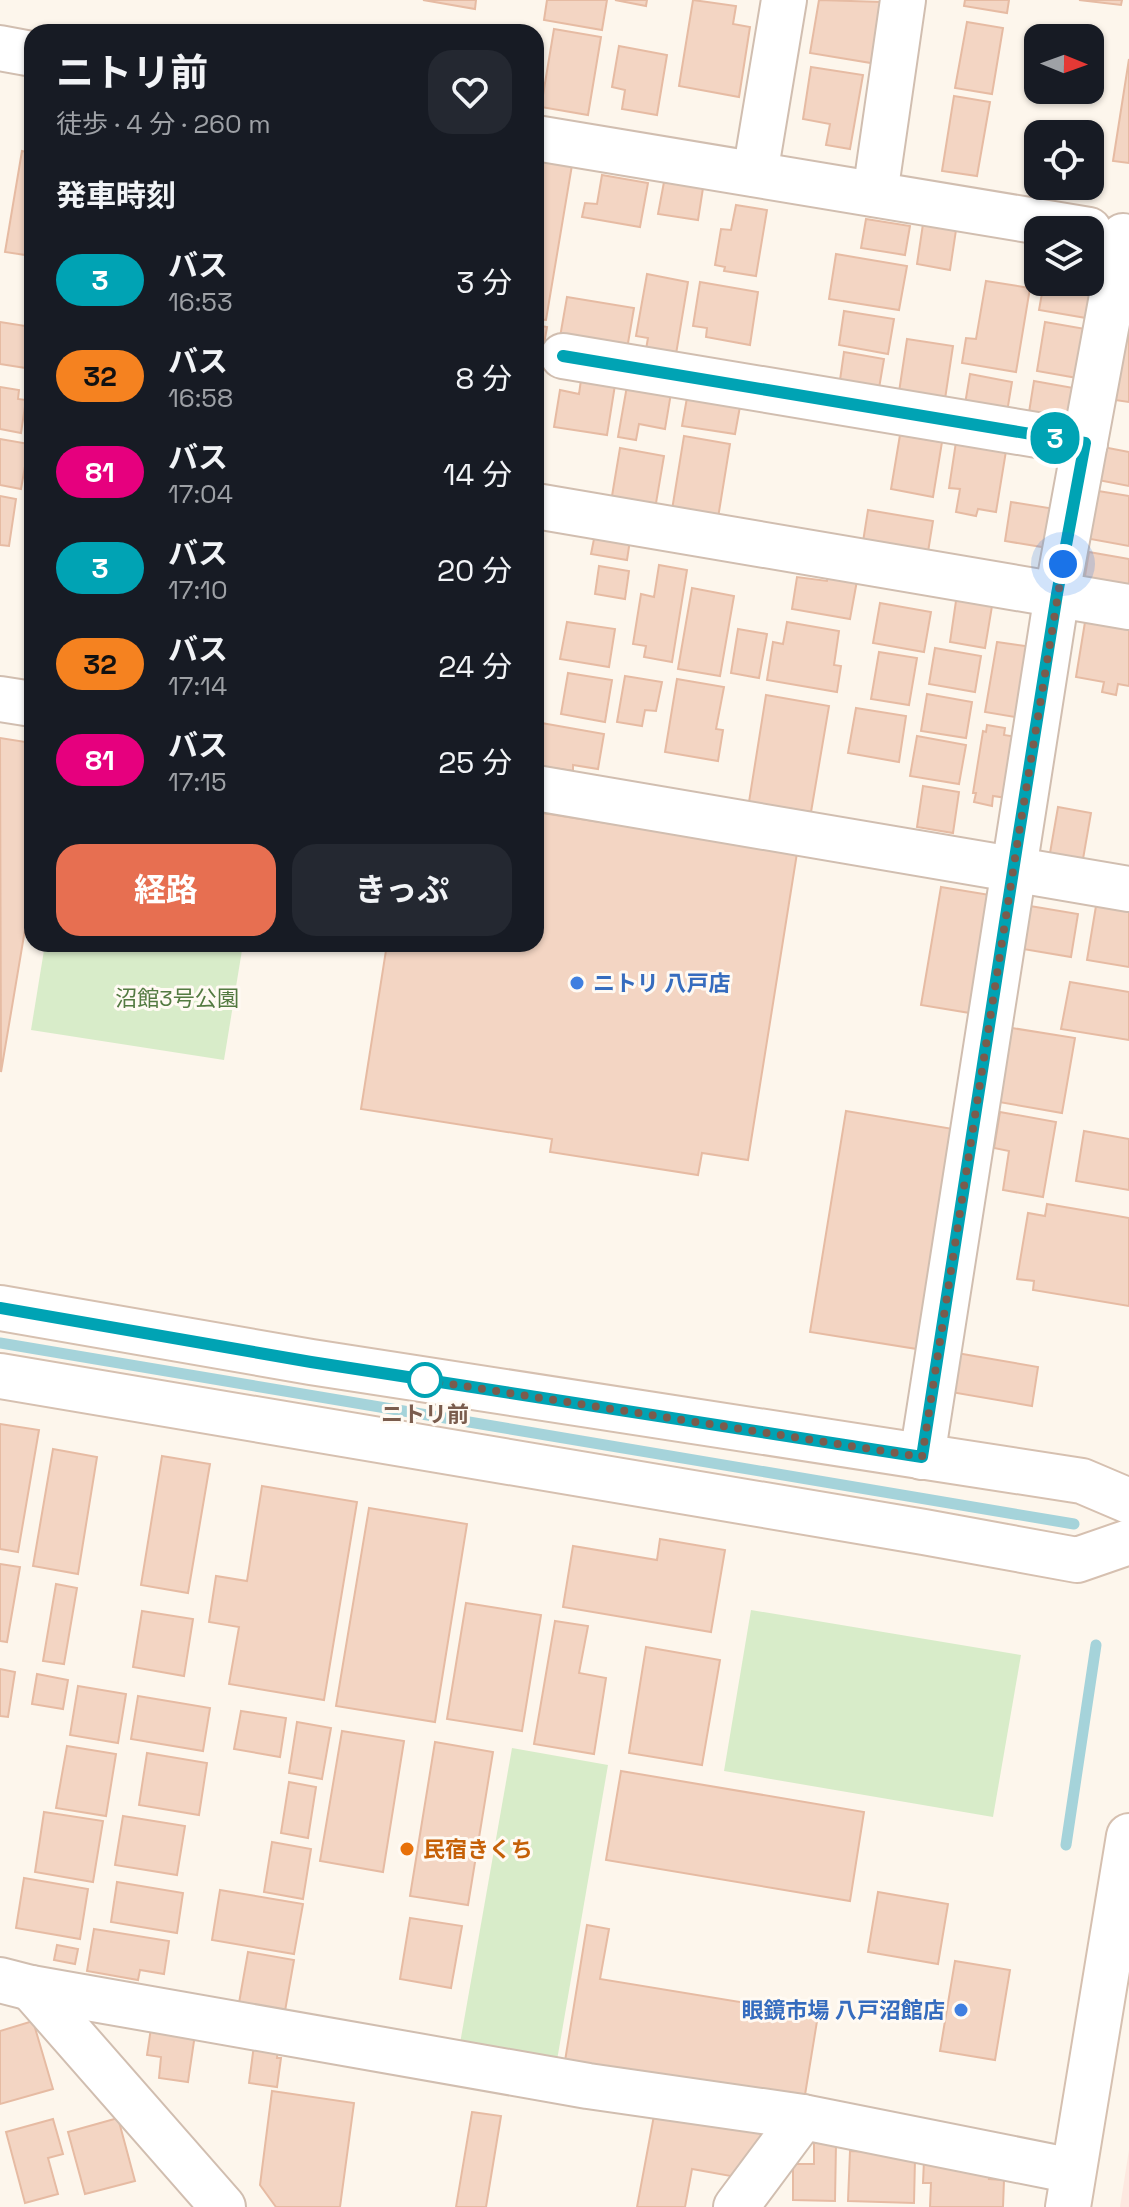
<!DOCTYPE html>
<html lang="ja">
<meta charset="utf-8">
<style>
:root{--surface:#171b24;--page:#242831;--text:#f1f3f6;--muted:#9ea1a6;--accent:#e76f51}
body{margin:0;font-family:"Space Grotesk","Noto Sans JP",sans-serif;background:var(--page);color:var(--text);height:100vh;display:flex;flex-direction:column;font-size:30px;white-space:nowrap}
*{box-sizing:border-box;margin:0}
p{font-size:26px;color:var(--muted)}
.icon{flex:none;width:44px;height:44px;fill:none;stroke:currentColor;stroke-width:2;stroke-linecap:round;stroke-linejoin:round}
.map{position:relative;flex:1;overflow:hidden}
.sheet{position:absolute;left:24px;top:24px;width:520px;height:928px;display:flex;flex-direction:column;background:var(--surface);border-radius:24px;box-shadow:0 2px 6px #0004}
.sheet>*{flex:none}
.badge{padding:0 16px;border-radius:26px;font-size:28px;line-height:52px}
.needle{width:52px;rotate:91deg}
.fabs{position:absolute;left:1024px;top:24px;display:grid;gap:16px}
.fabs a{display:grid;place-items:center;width:80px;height:80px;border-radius:16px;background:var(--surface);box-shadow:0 2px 6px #0004;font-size:40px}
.you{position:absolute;width:40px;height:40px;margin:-20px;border:6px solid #fff;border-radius:50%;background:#1a73e8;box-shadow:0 0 0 12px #1a73e833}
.map>.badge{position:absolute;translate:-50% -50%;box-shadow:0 0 0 4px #fff}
h2{padding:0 32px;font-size:30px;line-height:72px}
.round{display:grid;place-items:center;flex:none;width:84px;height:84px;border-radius:24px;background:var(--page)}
.headline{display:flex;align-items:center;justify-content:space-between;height:136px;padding:0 32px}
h1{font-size:38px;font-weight:700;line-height:60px}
.cta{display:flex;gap:16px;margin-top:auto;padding:16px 32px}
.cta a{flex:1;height:92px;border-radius:24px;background:var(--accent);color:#fff;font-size:32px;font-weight:700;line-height:92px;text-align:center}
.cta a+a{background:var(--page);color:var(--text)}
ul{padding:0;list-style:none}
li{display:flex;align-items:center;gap:24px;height:96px;padding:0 32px}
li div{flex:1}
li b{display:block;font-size:30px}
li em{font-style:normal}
li .badge{min-width:88px;font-weight:700;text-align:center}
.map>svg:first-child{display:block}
.commercial{fill:#fde8e0}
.green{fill:#d8ecc9}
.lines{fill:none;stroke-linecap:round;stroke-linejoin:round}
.stream{stroke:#a5d3da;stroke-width:11}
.building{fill:#f3d5c3;stroke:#e6bba3;stroke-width:2}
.street-casing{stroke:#d1beb0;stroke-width:48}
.secondary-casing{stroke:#d6c0b0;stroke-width:48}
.street{stroke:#fff;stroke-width:44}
.secondary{stroke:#fff;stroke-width:44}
.line-casing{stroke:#fff;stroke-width:18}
.line{stroke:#00a3b4;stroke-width:12}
.walk{stroke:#7a5c4d;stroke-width:8;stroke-dasharray:0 14.4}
.shop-dot{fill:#3f7fe0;stroke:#fffaf3;stroke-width:3}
.stop-dot{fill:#fff;stroke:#00a3b4;stroke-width:4}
.food-dot{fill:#e8710a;stroke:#fffaf3;stroke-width:3}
.labels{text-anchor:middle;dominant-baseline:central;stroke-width:6;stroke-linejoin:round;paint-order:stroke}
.shop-label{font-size:22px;font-weight:bold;fill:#366cbe;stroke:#fffaf3;text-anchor:start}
.park-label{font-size:22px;fill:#537a41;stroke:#fffaf3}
.stop-label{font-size:22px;font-weight:bold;fill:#7a5c4d;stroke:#fffaf3}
.food-label{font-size:22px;font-weight:bold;fill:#c56008;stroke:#fffaf3;text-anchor:start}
</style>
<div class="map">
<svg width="1129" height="2207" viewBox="0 0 1129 2207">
<rect width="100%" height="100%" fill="#fdf6ec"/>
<path class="commercial" d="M1129,2150V2207H1120Z"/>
<g class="green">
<path d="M45,944H243L224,1060L31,1030Z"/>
<path d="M751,1610L1021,1655L993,1817L724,1771Z"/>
<path d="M512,1748L608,1765L556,2066L459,2049Z"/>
</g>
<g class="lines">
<g class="stream">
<path d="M0,1343L1074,1524"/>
<path d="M1066,1845L1096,1645"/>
</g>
</g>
<g class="building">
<path d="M423,0H476L475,9Z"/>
<path d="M547,0H607L602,30L544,20Z"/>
<path d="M615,0H647L646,6Z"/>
<path d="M693,0L736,6L733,24L750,27L739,97L679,86Z"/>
<path d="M819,0L882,2L871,63L810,53Z"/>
<path d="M965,0H1009L1007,13L964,6Z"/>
<path d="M1079,0H1122L1121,5Z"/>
<path d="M967,22L1003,28L992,94L955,88Z"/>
<path d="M554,29L601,37L588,115L541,107Z"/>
<path d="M619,46L667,55L657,115L622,109L625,90L612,87Z"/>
<path d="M1129,59V163L1113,161Z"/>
<path d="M811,67L863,75L850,149L826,145L830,124L803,119Z"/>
<path d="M32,76V104L27,102Z"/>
<path d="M954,96L990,102L977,176L942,171Z"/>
<path d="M22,151L32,153V256L5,252Z"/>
<path d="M536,159L572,165L546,320L536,319Z"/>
<path d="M602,175L648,183L640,227L582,217L585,203L597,204Z"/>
<path d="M664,182L703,188L698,220L658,214Z"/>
<path d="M736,205L767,210L756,276L724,271L725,267L715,265L721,229L731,230Z"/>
<path d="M866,219L910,226L905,255L861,248Z"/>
<path d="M923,224L956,230L950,270L917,264Z"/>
<path d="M1090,250L1103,253L1092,319L1039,310L1044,282H1090Z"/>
<path d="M836,254L907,266L899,310L829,299Z"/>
<path d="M647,274L688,282L675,360L645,355L648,338L636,336Z"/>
<path d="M1129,277V402L1108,399Z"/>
<path d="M986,281L1030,288L1016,372L962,363L966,338L976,339Z"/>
<path d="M700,282L758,292L750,345L706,337L707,328L693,326Z"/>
<path d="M567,297L634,308L627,349L560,337Z"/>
<path d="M844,311L894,319L888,354L839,345Z"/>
<path d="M0,322L32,327V369L0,364Z"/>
<path d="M1045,322L1091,330L1083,379L1037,371Z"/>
<path d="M536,325L547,327L536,391Z"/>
<path d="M907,339L953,346L945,399L899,392Z"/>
<path d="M844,352L884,359L878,394L839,387Z"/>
<path d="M970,374L1012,382L1007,412L965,404Z"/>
<path d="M581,380L615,385L607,435L554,427L560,390L579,394Z"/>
<path d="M1034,381L1079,389L1072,432L1027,425Z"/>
<path d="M627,386L671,393L665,429L639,424L636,440L618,437Z"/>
<path d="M0,387L19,390L18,399L26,400L21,433L0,429Z"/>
<path d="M688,392L741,401L735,434L682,426Z"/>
<path d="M900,435L942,442L933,497L891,489Z"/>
<path d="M684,436L730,444L717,524L671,516Z"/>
<path d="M0,439L29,444L21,489L0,485Z"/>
<path d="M956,442L1006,451L996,512L978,509L976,516L956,512L960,489L949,488Z"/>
<path d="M1103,447L1129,452V486L1098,480Z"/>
<path d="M620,448L664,456L654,515L610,508Z"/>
<path d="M1092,490L1129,496V546L1085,538Z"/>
<path d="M0,496L16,499L9,546L0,545Z"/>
<path d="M1011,502L1055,509L1048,548L1005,541Z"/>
<path d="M868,510L933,521L927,558L862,548Z"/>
<path d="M595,534L630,540L627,560L591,554Z"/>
<path d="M1089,552L1129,559V590L1084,582Z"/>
<path d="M659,565L687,570L672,662L644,657L646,646L633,644L641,594L654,597Z"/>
<path d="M599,566L629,571L625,599L595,594Z"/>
<path d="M829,570L858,575L850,619L792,609L797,577L827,581Z"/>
<path d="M692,588L734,596L720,676L678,669Z"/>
<path d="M957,594L993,600L985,648L950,642Z"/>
<path d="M880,603L931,612L924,652L873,643Z"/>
<path d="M1086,616L1129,623V686L1118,684L1116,695L1102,692L1104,682L1076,677Z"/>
<path d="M567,622L615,629L609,667L560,659Z"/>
<path d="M787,622L839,631L834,665L841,666L837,692L767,680L773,642L783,644Z"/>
<path d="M738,629L767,634L759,678L731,673Z"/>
<path d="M997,642L1033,647L1021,718L985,712Z"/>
<path d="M935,648L981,656L975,692L929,684Z"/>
<path d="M879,652L917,658L909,705L871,699Z"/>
<path d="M568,673L612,680L605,722L561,714Z"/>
<path d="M625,676L662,682L656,711L645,710L642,726L617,722Z"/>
<path d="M677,679L724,687L716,729L723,730L718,761L665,752Z"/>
<path d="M927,694L972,702L966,738L921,731Z"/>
<path d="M766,695L829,706L811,812L749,802Z"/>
<path d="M856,708L906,716L899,762L848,753Z"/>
<path d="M536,722L604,734L598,769L573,765V771L540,766L542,760L536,759Z"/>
<path d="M987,725L1005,728L1004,735L1017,737L1007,798L993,796L992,806L974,802L976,793H973L983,731L986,732Z"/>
<path d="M917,736L966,745L959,784L910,776Z"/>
<path d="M0,738L32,743V888L1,1072Z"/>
<path d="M923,786L959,792L953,833L917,827Z"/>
<path d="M1058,807L1091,813L1083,859L1050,853Z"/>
<path d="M536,812L797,853L748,1160L702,1153L698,1175L550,1152L552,1139L361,1109L387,944H536Z"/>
<path d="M941,887L996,896L976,1014L921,1005Z"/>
<path d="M1030,906L1078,914L1071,957L1023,949Z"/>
<path d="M1096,906L1129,911V967L1087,960Z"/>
<path d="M1070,982L1129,992V1040L1061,1029Z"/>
<path d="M1012,1028L1075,1038L1062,1113L999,1102Z"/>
<path d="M846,1111L953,1129L917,1349L810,1332Z"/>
<path d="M1000,1112L1056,1122L1043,1197L1003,1190L1009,1151L994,1148Z"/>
<path d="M1084,1131L1129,1139V1190L1076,1181Z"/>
<path d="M1047,1204L1129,1218V1306L1033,1290L1034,1281L1017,1279L1028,1213L1045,1216Z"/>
<path d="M951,1352L1038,1367L1032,1406L945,1391Z"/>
<path d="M0,1424L39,1430L18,1552L0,1549Z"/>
<path d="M53,1449L97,1457L78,1574L33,1566Z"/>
<path d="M162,1456L210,1464L188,1593L141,1585Z"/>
<path d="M262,1486L357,1502L324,1700L229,1684L239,1627L209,1622L216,1576L247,1581Z"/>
<path d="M369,1508L467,1524L435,1722L336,1706Z"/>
<path d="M660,1539L725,1550L711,1632L563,1607L573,1546L657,1560Z"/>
<path d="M0,1564L20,1567L7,1642L0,1641Z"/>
<path d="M56,1584L77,1588L64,1664L43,1661Z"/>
<path d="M466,1603L541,1615L522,1731L447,1719Z"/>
<path d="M142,1611L193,1619L184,1676L133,1667Z"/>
<path d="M555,1621L588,1626L579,1673L606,1678L594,1754L534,1744Z"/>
<path d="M646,1647L720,1660L702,1765L629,1753Z"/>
<path d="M0,1669L15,1672L8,1717L0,1716Z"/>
<path d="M37,1674L68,1680L63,1709L32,1704Z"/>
<path d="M78,1686L126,1694L118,1743L70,1735Z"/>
<path d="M138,1696L210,1708L203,1751L131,1739Z"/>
<path d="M241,1711L286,1718L280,1757L234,1749Z"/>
<path d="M297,1722L331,1728L322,1779L289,1773Z"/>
<path d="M342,1731L404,1741L383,1872L320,1861Z"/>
<path d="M435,1742L493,1752L468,1905L410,1896Z"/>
<path d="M67,1746L116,1754L106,1816L56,1808Z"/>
<path d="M147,1753L207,1763L199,1815L139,1805Z"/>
<path d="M621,1771L864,1812L850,1901L606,1860Z"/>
<path d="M289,1782L316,1787L308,1838L281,1833Z"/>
<path d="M44,1812L103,1821L93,1882L35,1872Z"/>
<path d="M123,1816L185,1826L177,1875L115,1865Z"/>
<path d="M272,1842L311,1849L303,1899L264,1892Z"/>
<path d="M24,1878L88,1889L80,1939L16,1928Z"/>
<path d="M117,1882L183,1893L177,1933L111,1922Z"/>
<path d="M220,1890L303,1904L294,1954L212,1940Z"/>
<path d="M878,1892L948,1904L938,1964L868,1952Z"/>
<path d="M410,1918L462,1926L451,1988L400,1979Z"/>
<path d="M587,1925L609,1929L600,1979L818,2015L804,2101L565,2061Z"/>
<path d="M94,1929L169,1941L164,1974L140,1970L138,1980L87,1971Z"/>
<path d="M57,1945L78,1949L75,1964L54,1960Z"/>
<path d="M248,1952L294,1960L285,2011L239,2003Z"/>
<path d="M955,1961L1010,1970L995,2060L940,2051Z"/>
<path d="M33,2021L53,2089L0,2104V2031Z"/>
<path d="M151,2028L195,2034L188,2082L159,2078L161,2057L147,2055Z"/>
<path d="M254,2045L278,2049L277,2058H281L277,2087L249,2083Z"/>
<path d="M272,2091L354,2103L340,2207H276L260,2185Z"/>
<path d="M655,2110L766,2129L736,2177L692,2169L685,2207H637Z"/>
<path d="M472,2112L501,2116L486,2207H456Z"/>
<path d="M118,2118L135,2181L85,2194L68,2132Z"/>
<path d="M53,2119L63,2154L48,2158L58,2194L25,2203L6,2132Z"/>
<path d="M814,2143H836L835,2201L793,2200V2164H814Z"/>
<path d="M850,2151L895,2152L915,2158L914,2203L848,2201Z"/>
<path d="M924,2160L990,2174L989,2179L1004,2180L1003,2207H930L931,2183H923Z"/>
</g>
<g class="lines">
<defs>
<g id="street">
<path d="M0,48L32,54"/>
<path d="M536,138L1089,230"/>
<path d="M755,174L784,0"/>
<path d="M875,194L903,0"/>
<path d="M563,356L1085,443"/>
<path d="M536,506L1129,607"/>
<path d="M0,699L32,704"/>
<path d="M536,788L1129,889"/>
<path d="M922,1457L1057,594L1123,236"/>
<path d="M0,1980L31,1988L588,2086L803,2117L1073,2171"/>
<path d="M31,1988L223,2207"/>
<path d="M736,2207L803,2117"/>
</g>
<g id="secondary">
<path d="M0,1308L311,1362L1082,1481L1129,1501"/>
<path d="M0,1376L924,1532L1077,1560L1129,1542"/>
<path d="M1068,2207L1129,1836"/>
</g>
</defs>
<use href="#street" class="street-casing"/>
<use href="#secondary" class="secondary-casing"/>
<use href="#street" class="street"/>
<use href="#secondary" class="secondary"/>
</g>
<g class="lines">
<defs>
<path id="line" d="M0,1308L311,1362L922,1457L1018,839L1057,594L1085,443L563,356"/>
</defs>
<use href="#line" class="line-casing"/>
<use href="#line" class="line"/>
<path class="walk" d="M425,1380L922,1457L1018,839L1063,564"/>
</g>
<g class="shop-dot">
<circle cx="577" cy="983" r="8"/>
<circle cx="961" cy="2010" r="8"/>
</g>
<circle class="stop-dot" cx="425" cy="1380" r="16"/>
<circle class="food-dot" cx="407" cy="1849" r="8"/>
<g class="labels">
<g class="shop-label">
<text x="593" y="983">ニトリ 八戸店</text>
<text x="945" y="2010" text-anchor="end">眼鏡市場 八戸沼館店</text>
</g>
<g class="park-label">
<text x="177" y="998">沼館3号公園</text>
</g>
<g class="stop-label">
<text x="425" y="1414">ニトリ前</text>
</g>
<g class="food-label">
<text x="423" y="1849">民宿きくち</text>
</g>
</g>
</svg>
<div class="fabs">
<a><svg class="needle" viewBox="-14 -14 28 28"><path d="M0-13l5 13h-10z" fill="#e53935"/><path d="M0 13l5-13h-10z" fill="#9ea1a6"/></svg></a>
<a><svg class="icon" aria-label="locate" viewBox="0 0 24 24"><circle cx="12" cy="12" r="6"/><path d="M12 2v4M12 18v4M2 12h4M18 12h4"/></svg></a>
<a><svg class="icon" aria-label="layers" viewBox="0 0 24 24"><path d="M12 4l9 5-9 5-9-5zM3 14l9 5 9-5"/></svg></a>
</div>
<div class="you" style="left:1063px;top:564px"></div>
<b class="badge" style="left:1055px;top:438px;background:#00a3b4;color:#fff">3</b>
<section class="sheet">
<div class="headline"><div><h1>ニトリ前</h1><p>徒歩 · 4 分 · 260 m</p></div><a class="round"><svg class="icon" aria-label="heart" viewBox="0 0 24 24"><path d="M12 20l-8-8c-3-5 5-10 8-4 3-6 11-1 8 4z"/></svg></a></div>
<h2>発車時刻</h2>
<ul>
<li><span class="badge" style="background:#00a3b4;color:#fff">3</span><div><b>バス</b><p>16:53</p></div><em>3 分</em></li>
<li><span class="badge" style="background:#f58220;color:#111">32</span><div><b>バス</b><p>16:58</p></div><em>8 分</em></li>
<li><span class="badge" style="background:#e6007e;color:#fff">81</span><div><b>バス</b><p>17:04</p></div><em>14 分</em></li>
<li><span class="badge" style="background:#00a3b4;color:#fff">3</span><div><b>バス</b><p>17:10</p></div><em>20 分</em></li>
<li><span class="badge" style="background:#f58220;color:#111">32</span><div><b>バス</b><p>17:14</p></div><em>24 分</em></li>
<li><span class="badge" style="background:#e6007e;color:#fff">81</span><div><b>バス</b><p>17:15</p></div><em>25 分</em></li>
</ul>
<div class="cta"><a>経路</a><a>きっぷ</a></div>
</section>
</div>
